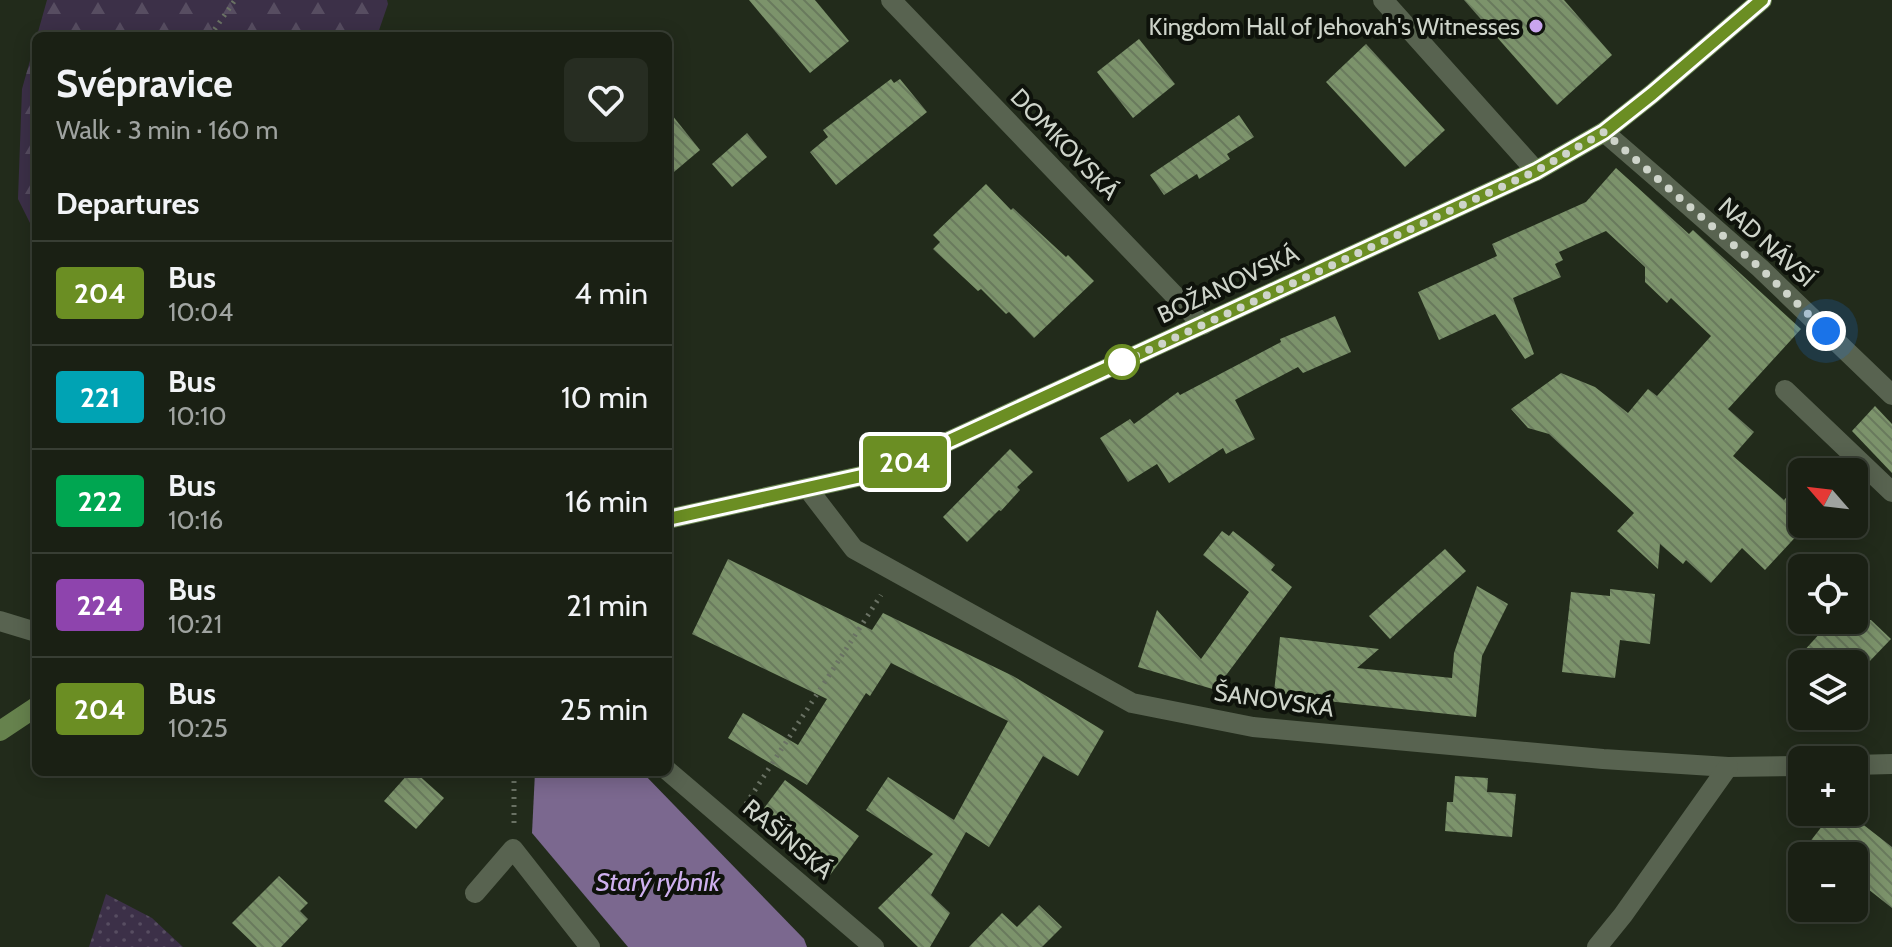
<!DOCTYPE html>
<meta charset="utf-8">
<style>
:root{--surface:#1a2014;--page:#272d22;--text:#f1f3f6;--muted:#9fa3a0;--line:#383e34}
body{margin:0;font-family:Cabin,sans-serif;background:var(--page);color:var(--text);height:100vh;display:flex;flex-direction:column;font-size:30px;white-space:nowrap}
*{box-sizing:border-box;margin:0}
p{font-size:26px;color:var(--muted)}
.icon{flex:none;width:44px;height:44px;fill:none;stroke:currentColor;stroke-width:2;stroke-linecap:round;stroke-linejoin:round}
.map{position:relative;flex:1;overflow:hidden}
.details{position:absolute;left:32px;top:32px;width:640px;height:744px;display:flex;flex-direction:column;background:var(--surface);border-radius:12px;box-shadow:0 4px 20px #0003,0 0 0 2px var(--line)}
.details>*{flex:none}
.badge{padding:0 16px;border-radius:6px;font-size:28px;line-height:52px}
.needle{width:52px;rotate:298deg}
.tools{position:absolute;left:1788px;top:458px;display:grid;gap:16px}
.tools a{display:grid;place-items:center;width:80px;height:80px;border-radius:12px;background:var(--surface);box-shadow:0 4px 20px #0003,0 0 0 2px var(--line);font-size:40px}
.you{position:absolute;width:40px;height:40px;margin:-20px;border:6px solid #fff;border-radius:50%;background:#1a73e8;box-shadow:0 0 0 12px #1a73e833}
.map>.badge{position:absolute;translate:-50% -50%;box-shadow:0 0 0 4px #fff}
h2{padding:0 24px;font-size:30px;line-height:72px}
.round{display:grid;place-items:center;flex:none;width:84px;height:84px;border-radius:12px;background:var(--page)}
.summary{display:flex;align-items:center;justify-content:space-between;height:136px;padding:0 24px}
h1{font-size:38px;font-weight:700;line-height:60px}
ul{padding:0;list-style:none}
li{display:flex;align-items:center;gap:24px;height:104px;padding:0 24px;border-top:2px solid var(--line)}
li div{flex:1}
li b{display:block;font-size:30px}
li em{font-style:normal}
li .badge{min-width:88px;font-weight:700;text-align:center}
.map>svg:first-child{display:block}
.forest{fill:url(#forest-firs)}
.garden{fill:url(#garden-dots)}
.water{fill:#7b688f}
.building{fill:url(#building-back-hatch)}
.lines{fill:none;stroke-linecap:round;stroke-linejoin:round}
.path{stroke:#6a7264;stroke-width:5;stroke-dasharray:2 6;stroke-linecap:butt}
.lane{stroke:#586350;stroke-width:20}
.street{stroke:#586350;stroke-width:20}
.secondary{stroke:#66824d;stroke-width:20}
.line-casing{stroke:#fff;stroke-width:18}
.line{stroke:#6b8e23;stroke-width:12}
.walk{stroke:#ced4ca;stroke-width:8;stroke-dasharray:0 14.4}
.poi-dot{fill:#c9a5ee;stroke:#0e120b;stroke-width:3}
.stop-dot{fill:#fff;stroke:#6b8e23;stroke-width:4}
.labels{text-anchor:middle;dominant-baseline:central;stroke-width:8;stroke-linejoin:round;paint-order:stroke}
.poi-label{font-size:24px;fill:#ced4ca;stroke:#0e120b;text-anchor:end}
.street-label{font-size:24px;fill:#ced4ca;stroke:#0e120b}
.water-label{font-size:26px;font-style:italic;fill:#ceb0ef;stroke:#0e120b}
</style>
<div class="map">
<svg width="1892" height="947" viewBox="0 0 1892 947">
<defs>
<pattern id="forest-firs" width="22" height="20" patternUnits="userSpaceOnUse" patternTransform="scale(2)"><rect width="22" height="20" fill="#3c3048"/><path d="M5 1l3.5 6h-7zM16 11l3.5 6h-7z" fill="#574d61"/></pattern>
<pattern id="garden-dots" width="8" height="8" patternUnits="userSpaceOnUse" patternTransform="scale(2)"><rect width="8" height="8" fill="#3c3048"/><path d="M2 2h.1M6 6h.1" fill="none" stroke="#574d61" stroke-width="1.8" stroke-linecap="round"/></pattern>
<pattern id="building-back-hatch" width="6" height="6" patternUnits="userSpaceOnUse" patternTransform="scale(2)"><rect width="6" height="6" fill="#7c936b"/><path d="M-1 5l2 2M0 0l6 6M5-1l2 2" fill="none" stroke="#697a5d"/></pattern>
</defs>
<rect width="100%" height="100%" fill="#222b1b"/>
<path class="forest" d="M47,0H387L388,4L377,36H36V235L18,199L22,89Z"/>
<path class="garden" d="M106,894L152,918L183,947H89Z"/>
<path class="water" d="M535,772H642L804,939L807,947H628L532,833Z"/>
<g class="building">
<path d="M749,0H815L849,41L810,73Z"/>
<path d="M1464,0H1564L1612,55L1557,105Z"/>
<path d="M1139,39L1175,84L1133,118L1097,72Z"/>
<path d="M1366,44L1445,130L1405,167L1326,82Z"/>
<path d="M891,79L894,83L900,79L927,112L836,185L810,152L828,137L823,130Z"/>
<path d="M668,110L700,150L668,177Z"/>
<path d="M1239,115L1254,137L1227,154L1230,159L1199,179L1197,174L1164,195L1150,175Z"/>
<path d="M747,133L767,157L732,187L712,164Z"/>
<path d="M1616,168L1689,234L1693,230L1801,329L1728,409L1754,432L1733,456L1784,500L1802,480V530L1765,570L1742,548L1711,583L1686,560L1683,564L1660,544L1658,569L1617,531L1634,513L1549,434L1528,428L1511,409L1561,373L1595,387L1628,413L1648,389L1657,396L1711,336L1671,298L1667,303L1645,282V267L1606,231L1559,252L1563,260L1555,264L1561,277L1513,298L1534,354L1525,359L1495,314L1439,340L1418,292L1497,256L1492,244L1586,202Z"/>
<path d="M986,184L1011,210L1013,208L1066,257L1068,255L1094,281L1034,338L1009,312L1006,314L981,289L978,291L933,249L940,242L933,235Z"/>
<path d="M1335,316L1351,352L1303,373L1298,367L1235,400L1255,439L1226,454L1223,448L1169,483L1157,464L1128,482L1100,438L1130,419L1134,424L1178,392L1180,395L1281,342L1280,339Z"/>
<path d="M1875,406L1892,424V473L1852,431Z"/>
<path d="M1010,449L1033,472L1017,487L1020,490L1001,511L999,510L967,542L943,517Z"/>
<path d="M1222,531L1229,536L1233,531L1252,546L1275,565L1271,570L1292,587L1221,682L1233,695L1138,667L1157,610L1201,659L1249,592L1203,555Z"/>
<path d="M1445,549L1466,571L1390,639L1369,616Z"/>
<path d="M728,559L872,630L883,613L1013,676L1104,731L1078,776L1043,756L989,847L966,832L931,895L950,913L930,947H918L878,908L933,854L866,810L888,777L954,820L1008,721L891,663L870,696L866,693L807,785L728,738L743,713L798,745L827,699L692,634Z"/>
<path d="M1477,586L1508,604L1482,656L1476,717L1290,697V695L1274,692L1280,637L1379,649L1357,668L1452,678L1454,653Z"/>
<path d="M1610,589L1655,594L1650,644L1620,640L1615,678L1562,672L1571,592L1610,596Z"/>
<path d="M1832,620H1871L1891,639L1867,664H1792Z"/>
<path d="M410,772H415L444,798L416,829L384,801Z"/>
<path d="M1455,776L1488,778L1487,792L1516,794L1512,837L1445,831L1447,802H1453Z"/>
<path d="M785,780L859,836L830,875L756,819Z"/>
<path d="M1833,812H1847L1892,847V908L1854,878V856H1825L1809,843Z"/>
<path d="M279,876L308,903L300,911L308,919L281,947H257L232,923Z"/>
<path d="M1039,905L1062,927L1042,947H969L1002,913L1017,927Z"/>
</g>
<g class="lines">
<g class="path">
<path d="M210,36L235,0"/>
<path d="M746,804L881,595"/>
<path d="M514,823V772"/>
</g>
<g class="lane">
<path d="M1604,132L1663,183"/>
<path d="M1785,390L1892,492"/>
</g>
<g class="street">
<path d="M891,0L1203,325"/>
<path d="M1383,0L1536,171"/>
<path d="M1663,183L1760,268L1892,395"/>
<path d="M808,489L854,549L1132,703L1253,727L1603,759L1728,767L1802,766"/>
<path d="M0,621L36,632"/>
<path d="M1854,765L1892,764"/>
<path d="M668,771L874,947"/>
<path d="M475,893L513,849L590,947"/>
<path d="M1597,947L1623,915L1728,767"/>
</g>
<g class="secondary">
<path d="M668,519L884,471L1536,171L1604,132L1652,94L1762,0"/>
<path d="M0,731L36,707"/>
</g>
</g>
<g class="lines">
<defs>
<path id="line" d="M668,519L884,471L1536,171L1604,132L1652,94L1762,0"/>
</defs>
<use href="#line" class="line-casing"/>
<use href="#line" class="line"/>
<path class="walk" d="M1122,362L1116,365L1536,171L1604,132L1760,268L1826,331"/>
</g>
<circle class="poi-dot" cx="1536" cy="26" r="8"/>
<circle class="stop-dot" cx="1122" cy="362" r="16"/>
<g class="labels">
<g class="poi-label">
<text x="1520" y="26">Kingdom Hall of Jehovah's Witnesses</text>
</g>
<g class="street-label">
<text transform="translate(1065 144) rotate(46)">DOMKOVSKÁ</text>
<text transform="translate(1767 242) rotate(42)">NAD NÁVSÍ</text>
<text transform="translate(1228 284) rotate(-25)">BOŽANOVSKÁ</text>
<text transform="translate(1274 700) rotate(8)">ŠANOVSKÁ</text>
<text transform="translate(788 839) rotate(40)">RAŠÍNSKÁ</text>
</g>
<g class="water-label">
<text x="658" y="882">Starý rybník</text>
</g>
</g>
</svg>
<div class="tools">
<a><svg class="needle" viewBox="-14 -14 28 28"><path d="M0-13l5 13h-10z" fill="#e53935"/><path d="M0 13l5-13h-10z" fill="#9fa3a0"/></svg></a>
<a><svg class="icon" aria-label="locate" viewBox="0 0 24 24"><circle cx="12" cy="12" r="6"/><path d="M12 2v4M12 18v4M2 12h4M18 12h4"/></svg></a>
<a><svg class="icon" aria-label="layers" viewBox="0 0 24 24"><path d="M12 4l9 5-9 5-9-5zM3 14l9 5 9-5"/></svg></a>
<a>+</a>
<a>−</a>
</div>
<div class="you" style="left:1826px;top:331px"></div>
<b class="badge" style="left:905px;top:462px;background:#6b8e23;color:#fff">204</b>
<section class="details">
<div class="summary"><div><h1>Svépravice</h1><p>Walk · 3 min · 160 m</p></div><a class="round"><svg class="icon" aria-label="heart" viewBox="0 0 24 24"><path d="M12 20l-8-8c-3-5 5-10 8-4 3-6 11-1 8 4z"/></svg></a></div>
<h2>Departures</h2>
<ul>
<li><span class="badge" style="background:#6b8e23;color:#fff">204</span><div><b>Bus</b><p>10:04</p></div><em>4 min</em></li>
<li><span class="badge" style="background:#00a3b4;color:#fff">221</span><div><b>Bus</b><p>10:10</p></div><em>10 min</em></li>
<li><span class="badge" style="background:#00a651;color:#fff">222</span><div><b>Bus</b><p>10:16</p></div><em>16 min</em></li>
<li><span class="badge" style="background:#8e44ad;color:#fff">224</span><div><b>Bus</b><p>10:21</p></div><em>21 min</em></li>
<li><span class="badge" style="background:#6b8e23;color:#fff">204</span><div><b>Bus</b><p>10:25</p></div><em>25 min</em></li>
</ul>
</section>
</div>
